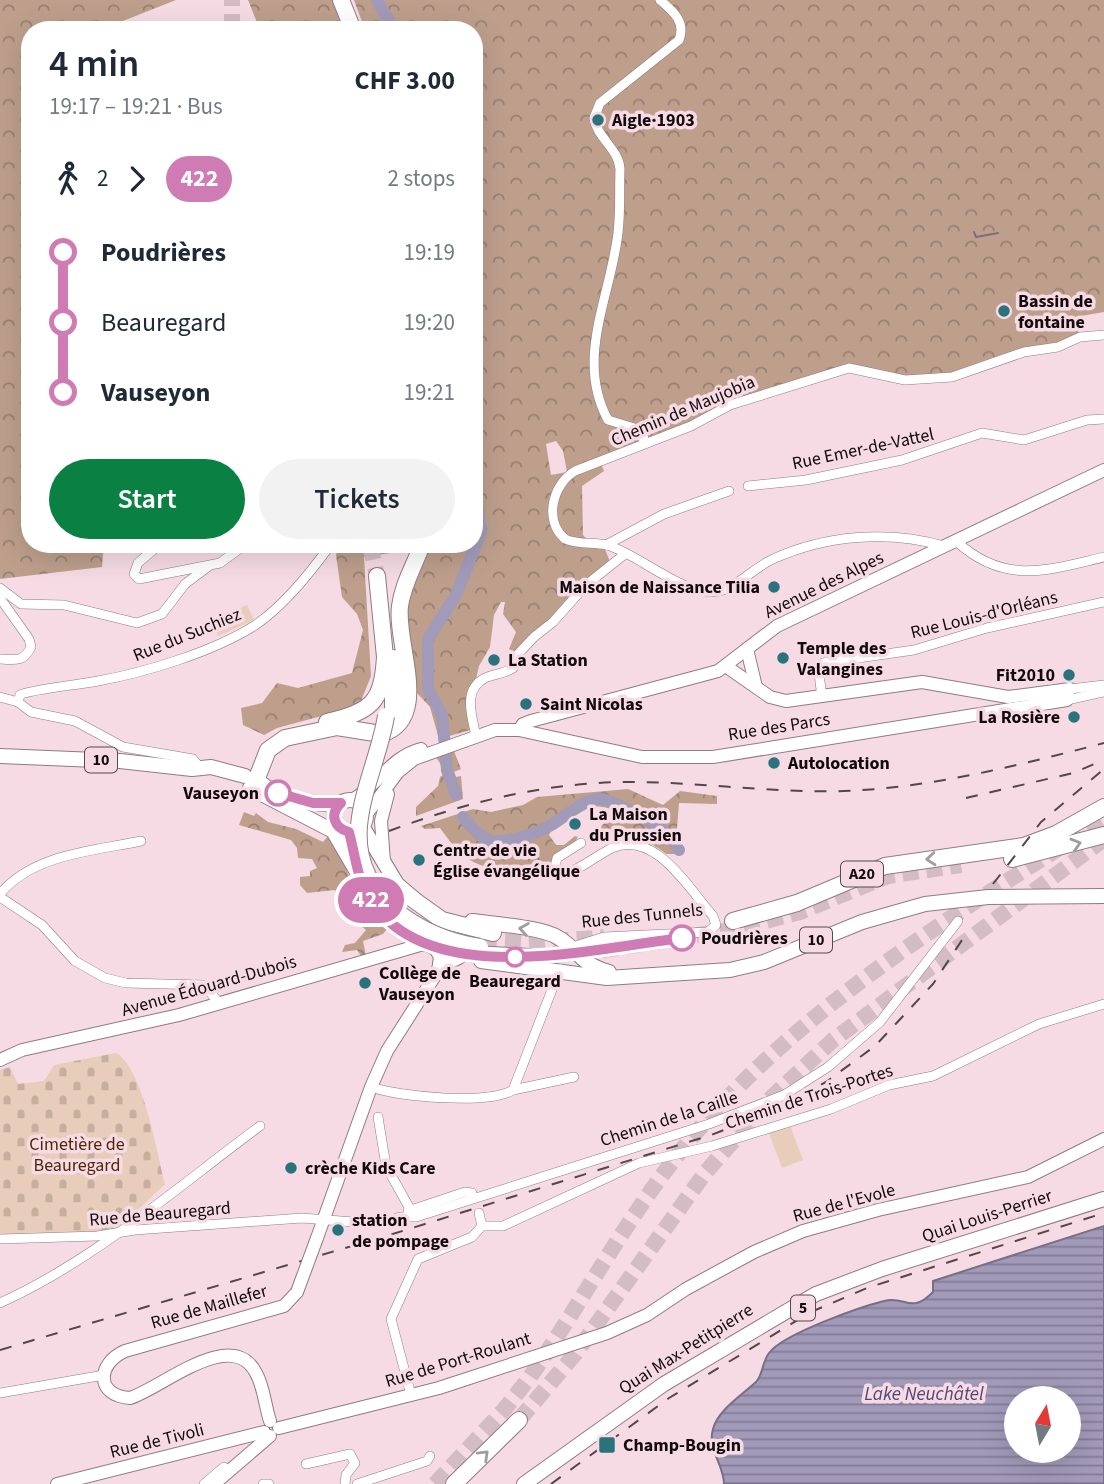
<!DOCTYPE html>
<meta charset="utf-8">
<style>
:root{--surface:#fff;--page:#f2f2f3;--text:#1f2937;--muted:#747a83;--accent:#0b8043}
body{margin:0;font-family:"Source Sans 3",sans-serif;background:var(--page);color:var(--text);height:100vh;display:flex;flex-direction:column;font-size:26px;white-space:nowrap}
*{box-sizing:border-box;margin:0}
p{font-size:23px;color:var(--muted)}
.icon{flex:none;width:38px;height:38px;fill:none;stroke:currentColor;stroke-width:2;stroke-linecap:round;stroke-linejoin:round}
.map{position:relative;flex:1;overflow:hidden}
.panel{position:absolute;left:21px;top:21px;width:462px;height:532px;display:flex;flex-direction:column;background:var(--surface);border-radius:28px;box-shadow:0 7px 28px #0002}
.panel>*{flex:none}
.badge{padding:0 14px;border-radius:23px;font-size:24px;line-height:46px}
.needle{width:46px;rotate:10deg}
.controls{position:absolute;left:1004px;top:1386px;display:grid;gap:14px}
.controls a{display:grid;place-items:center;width:77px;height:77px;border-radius:50%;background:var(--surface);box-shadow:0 7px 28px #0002;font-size:35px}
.map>.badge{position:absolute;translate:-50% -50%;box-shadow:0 0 0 4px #fff}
.legs{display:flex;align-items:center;gap:10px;height:77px;padding:0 28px;font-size:23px}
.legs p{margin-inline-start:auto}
.overview{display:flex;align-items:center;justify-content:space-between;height:119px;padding:0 28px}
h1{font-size:38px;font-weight:600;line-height:52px}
.primary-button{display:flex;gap:14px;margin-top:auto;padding:14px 28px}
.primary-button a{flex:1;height:80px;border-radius:42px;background:var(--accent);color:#fff;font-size:28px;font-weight:600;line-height:80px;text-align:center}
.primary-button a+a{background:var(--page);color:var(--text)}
ul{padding:0 28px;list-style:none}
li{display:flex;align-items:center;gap:24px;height:70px;font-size:26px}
li i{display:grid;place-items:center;width:10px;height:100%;margin:0 9px;background:currentColor}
li i::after{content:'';width:18px;height:18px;margin:-9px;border:5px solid;border-radius:50%;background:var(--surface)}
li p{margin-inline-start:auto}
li:first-child i{background:linear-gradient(#0000 50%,currentColor 0)}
li:last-child i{background:linear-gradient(currentColor 50%,#0000 0)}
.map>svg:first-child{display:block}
.forest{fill:url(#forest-crowns);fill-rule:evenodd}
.cemetery{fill:url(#cemetery-stones)}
.park{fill:#e9cdbb}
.water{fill:url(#water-rules);stroke:#766f85;stroke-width:2;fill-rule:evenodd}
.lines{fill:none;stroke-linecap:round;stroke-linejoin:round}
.stream{stroke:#766f85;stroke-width:2}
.river{stroke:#a19ab9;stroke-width:12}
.highway-tunnel{stroke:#d4bcc4;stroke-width:16;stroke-dasharray:16 8;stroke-linecap:butt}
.street-casing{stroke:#927a83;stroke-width:10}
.secondary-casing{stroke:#927a83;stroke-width:14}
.primary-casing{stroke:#927a83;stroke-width:16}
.highway-casing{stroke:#927a83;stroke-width:18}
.street{stroke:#fff;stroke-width:9}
.secondary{stroke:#fff;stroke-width:12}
.primary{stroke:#fff;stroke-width:14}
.highway{stroke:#fff;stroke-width:16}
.rail{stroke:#55464b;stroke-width:2;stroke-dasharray:12 12;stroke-linecap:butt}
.secondary-bridge-casing{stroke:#927a83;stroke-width:14;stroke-linecap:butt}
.highway-bridge-casing{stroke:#927a83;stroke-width:18;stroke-linecap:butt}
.secondary-bridge{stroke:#fff;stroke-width:12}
.highway-bridge{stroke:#fff;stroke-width:16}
.oneway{stroke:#a19d9e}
.line-1-casing{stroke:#fff;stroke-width:16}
.line-1{stroke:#d07cb4;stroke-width:10}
.poi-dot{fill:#2a737c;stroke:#f6dbe4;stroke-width:2.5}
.stop-1-dot{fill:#fff;stroke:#d07cb4;stroke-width:3.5}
.labels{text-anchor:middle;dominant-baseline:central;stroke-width:7;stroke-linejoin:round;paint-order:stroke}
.shield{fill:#f6dbe4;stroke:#57494e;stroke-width:2}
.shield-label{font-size:16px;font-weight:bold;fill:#130a0d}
.poi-label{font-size:18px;font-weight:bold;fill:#130a0d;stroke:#f6dbe4;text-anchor:start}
.street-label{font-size:18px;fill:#130a0d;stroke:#f6dbe4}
.stop-label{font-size:18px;font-weight:bold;fill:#130a0d;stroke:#f6dbe4;text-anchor:end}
.park-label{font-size:18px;fill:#502805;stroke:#f6dbe4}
.water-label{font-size:19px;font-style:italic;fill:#534674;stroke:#f6dbe4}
</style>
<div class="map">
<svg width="1104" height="1484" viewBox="0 0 1104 1484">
<defs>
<pattern id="forest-crowns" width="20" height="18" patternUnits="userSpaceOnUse" patternTransform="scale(1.75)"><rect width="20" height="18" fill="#bd9f8c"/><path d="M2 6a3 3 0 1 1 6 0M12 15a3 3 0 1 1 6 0" fill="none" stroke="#988071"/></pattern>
<pattern id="cemetery-stones" width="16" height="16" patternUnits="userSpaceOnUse" patternTransform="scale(1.75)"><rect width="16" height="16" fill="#e9cdbb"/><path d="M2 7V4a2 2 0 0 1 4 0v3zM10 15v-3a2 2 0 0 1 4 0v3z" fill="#c7afa0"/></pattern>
<pattern id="water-rules" width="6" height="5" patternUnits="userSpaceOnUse" patternTransform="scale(1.75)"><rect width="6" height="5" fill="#a19ab9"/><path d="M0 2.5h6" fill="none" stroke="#827c95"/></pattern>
</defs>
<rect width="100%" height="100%" fill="#f6dbe4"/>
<g class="forest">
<path d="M0,0H176L100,30H30V544H104L102,567L0,579Z"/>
<path d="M248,0H333L345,30H260Z"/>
<path d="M354,0H1104V312L1075,317L1079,336L1058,346L953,374L920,377L887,375L848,366L710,415L599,459L604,471L582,486L583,535L594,547L605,549L610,562L518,654L509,649L516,632L503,614L505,602H501L494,615L490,647L479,666L474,687V729L439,739L430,707L417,693L404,617L413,579L425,561L430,544H474V30H365ZM556,441L563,451L567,472L551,475L546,444Z"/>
<path d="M339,544H406L404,551L364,557L371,676L359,706L277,728L264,735L243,725L241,708L262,703L277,683L298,688L352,673L363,630L357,614L342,597L336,555Z"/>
<path d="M454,751L461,769L454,772L456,777L461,776L463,799L416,816V807L438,786L440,777L446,773L436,757Z"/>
<path d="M628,789L663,805L680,791L717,796V804L679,803L675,854H666C644,836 628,836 600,836V828L608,818L614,821L619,813C596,798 560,810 549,835L556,845H564L575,836L578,837C571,851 554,857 544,869C491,866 476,879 440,828L425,829L421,826L473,809L491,812L523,805L537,797Z"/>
<path d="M244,812L254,816L256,813L268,822L296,829L323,842L329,835C344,857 349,883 364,904C370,913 379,921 387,929L383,934L363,941L366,956H361L357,950L342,952L345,945L355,943L366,930L342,910L335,890L307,893L300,885V877L310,876V871L317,868L312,859L298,858L297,848L291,840L239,825Z"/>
</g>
<path class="cemetery" d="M116,1053C143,1068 157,1153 165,1184L120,1227L98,1233L0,1237V1070L10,1067L18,1084L44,1081L54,1065Z"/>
<g class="park">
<path d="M247,605L254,620L218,636L211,621Z"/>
<path d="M790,1125L803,1160L782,1168L769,1133Z"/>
</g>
<path class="water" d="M1104,1226V1484H724C724,1464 707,1450 713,1429C718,1410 742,1395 756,1382C763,1375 762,1362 769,1353C783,1334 860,1307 884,1301C905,1295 911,1315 933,1292V1281ZM1017,1398H1069V1451H1017Z"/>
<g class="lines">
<path class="stream" d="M974,232L976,237L998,233"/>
<g class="river">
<path d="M377,0L394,30"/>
<path d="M456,795L447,770L442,715L428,689V639L456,595L481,532L474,479"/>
<path d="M463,817C470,825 476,834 486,839C502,846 539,833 553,824C567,815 583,800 600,799C609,798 659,826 666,833C671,838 675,845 679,850"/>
</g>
<g class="highway-tunnel">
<path d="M232,30V0"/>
<path d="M370,544L377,576"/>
<path d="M481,940L527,943L604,937"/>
<path d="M530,957L585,953L731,930L800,912L888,876L961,865"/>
<path d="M519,1420L575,1354L705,1173L771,1098L833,1040L1104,839"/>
<path d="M435,1484L503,1411L530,1377C587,1295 634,1203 700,1128C812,999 961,910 1104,820"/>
</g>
<defs>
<g id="street">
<path d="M179,30V28"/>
<path d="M643,444L644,431L608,420C576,361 608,302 617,240C621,217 619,192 620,169C619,149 597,138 594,118L600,103L679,40C686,22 674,12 660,0"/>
<path d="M748,486L806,480L902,460L982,433L1024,440L1087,420L1104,419"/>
<path d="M956,541C1005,586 1048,570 1104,557"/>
<path d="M160,544L138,563L134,574L139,579L220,563L246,544"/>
<path d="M606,545L664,514L729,491"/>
<path d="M944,546C888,530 826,535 773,559C755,567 736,588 719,591C683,597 641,555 607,545C593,542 578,545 565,539C543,520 553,484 575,471L691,426L730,405L849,368L905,380L952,377L1024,352L1058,347L1080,337L1104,335"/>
<path d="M0,588L21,604L64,605L137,623L162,614L185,584L209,566"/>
<path d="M0,598L29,639L31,647C24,662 15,660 0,659"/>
<path d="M1070,689L1104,685"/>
<path d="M0,697L18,702"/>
<path d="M822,697L819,674L823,663L914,650L987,628L1104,602"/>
<path d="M1067,700L1104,692"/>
<path d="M18,702L20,695C27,690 84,684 98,681C147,672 212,652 254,626C284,606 311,572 331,544"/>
<path d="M18,702L31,712L75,721L123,747L193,759L201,769"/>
<path d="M476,736C472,716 462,690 485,678C494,674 504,674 513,668L518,654L534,637L553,622L586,585L625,554"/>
<path d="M0,894C33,854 93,851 141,841"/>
<path d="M0,897L42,925L75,961L105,978L126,983L204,985L219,1003"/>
<path d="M569,948L604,937L708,932L716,925L713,916C689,889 655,829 612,848C594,857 579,871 559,876L554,871L557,858L581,843"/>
<path d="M371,1087C401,1097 487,1105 513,1090L560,969"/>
<path d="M513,1090L574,1077"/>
<path d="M378,1117L386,1166L410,1209"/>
<path d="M408,1211L465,1192L472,1193"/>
<path d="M482,1226H503L639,1163L712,1146L831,1109L889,1085L933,1076L1039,1024L1104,1004"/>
<path d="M0,1239L97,1236L135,1230L302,1218L380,1224L400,1217H416L709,1124L784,1095L828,1067L880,1022L958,921"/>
<path d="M0,1303C95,1260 176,1188 260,1126"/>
<path d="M0,1393L104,1375"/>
<path d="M411,1395L391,1319L418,1259L472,1237L482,1226L479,1213"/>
<path d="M306,1464L350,1454L355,1463L346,1475L345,1484"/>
<path d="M204,1484L224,1467"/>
<path d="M263,1484H269"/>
<path d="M357,1484L427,1461L430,1456"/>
</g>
<g id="secondary">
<path d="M747,649L756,687"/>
<path d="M727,667L770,697L786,701L922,682L1008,697L1070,689"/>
<path d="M519,730L523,724L531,721L718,671L777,626L1104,470"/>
<path d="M352,800C379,785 390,757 421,749"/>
<path d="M366,815L398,772L414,759L495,730H519L642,757H713L1067,700"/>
<path d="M384,862L381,821L388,794"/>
<path d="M0,1060L22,1050L179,1015L427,943"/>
<path d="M317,1238L371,1087L387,1051L438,971L440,957L435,948"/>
<path d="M270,1421C265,1406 264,1387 256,1373C232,1326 162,1388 130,1398C96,1396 96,1364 125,1351L284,1306L297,1292"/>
<path d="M279,1428L439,1388L607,1333L647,1315L686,1289L754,1252L803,1231L878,1210L1028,1177L1104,1139"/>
<path d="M57,1484L264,1432"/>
<path d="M214,1484L270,1436"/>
</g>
<g id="primary">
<path d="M0,756L120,761L192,769L211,767L245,776"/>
<path d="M258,781C281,799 312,806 341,803"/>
<path d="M250,788L333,831L379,910L403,931L435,948"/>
<circle cx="350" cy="816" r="16"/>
<path d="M362,826L397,884L417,901"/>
<path d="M472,921C493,924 542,927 559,938C581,952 578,963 609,972"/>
<path d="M481,961L607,978L730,970L764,962L862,922L925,904L988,897L1104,896"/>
<path d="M438,971L448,962L459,957"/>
<path d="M524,1484L664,1384L816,1294L882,1269L1104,1199"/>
</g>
<g id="highway">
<path d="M341,0L353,30"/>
<path d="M377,576L386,667"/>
<path d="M393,717V658"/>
<path d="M327,722C371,711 382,704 385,657"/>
<path d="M257,778L268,750L285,738L337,727L381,734C432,719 395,644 400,606C403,583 415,565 422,544"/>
<path d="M1012,859L1104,835"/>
<path d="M407,895L442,920L493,933"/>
<path d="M733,921L797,903L885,866L1024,846L1056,834L1104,807"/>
<path d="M427,943L474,954L530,957"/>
<path d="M454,1484L519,1420"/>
</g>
</defs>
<use href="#street" class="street-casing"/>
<use href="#secondary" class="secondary-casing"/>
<use href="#primary" class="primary-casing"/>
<use href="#highway" class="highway-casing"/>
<use href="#street" class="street"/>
<use href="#secondary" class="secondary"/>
<use href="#primary" class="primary"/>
<use href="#highway" class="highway"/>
<g class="rail">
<path d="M966,798L1073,773L1104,760"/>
<path d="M389,831C469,801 552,781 637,782C706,783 775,793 844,791C931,788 1020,765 1104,743"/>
<path d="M993,884L1041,822L1104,769"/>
<path d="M0,1350L396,1233L711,1135L771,1112L826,1082L875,1046L933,984L964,937"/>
<path d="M551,1484L669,1398L811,1312L867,1288L1104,1213"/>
</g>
<defs>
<path id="secondary-bridge" d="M297,1292L317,1238"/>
<path id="highway-bridge" d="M386,716C380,753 362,790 359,826C353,896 419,938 480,947"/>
</defs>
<use href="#secondary-bridge" class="secondary-bridge-casing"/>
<use href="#highway-bridge" class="highway-bridge-casing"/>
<use href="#secondary-bridge" class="secondary-bridge"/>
<use href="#highway-bridge" class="highway-bridge"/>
</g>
<defs><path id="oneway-chevron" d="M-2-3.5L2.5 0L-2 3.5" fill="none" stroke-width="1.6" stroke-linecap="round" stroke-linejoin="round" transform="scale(1.75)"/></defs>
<g class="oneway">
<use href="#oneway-chevron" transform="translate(1076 844) rotate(-17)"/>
<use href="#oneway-chevron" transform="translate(931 859) rotate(175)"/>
<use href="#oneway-chevron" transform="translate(524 929) rotate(-171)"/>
<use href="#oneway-chevron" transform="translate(484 1455) rotate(-44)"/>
</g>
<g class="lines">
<defs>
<path id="line-1" d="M278,793L313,803H341C329,814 334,828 349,832C355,855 357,877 369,898C428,992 593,948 682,938"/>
</defs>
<use href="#line-1" class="line-1-casing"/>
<use href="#line-1" class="line-1"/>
</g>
<g class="poi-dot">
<circle cx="598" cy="120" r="7"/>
<circle cx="1004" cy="311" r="7"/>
<circle cx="774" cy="587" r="7"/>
<circle cx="783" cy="658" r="7"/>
<circle cx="494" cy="660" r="7"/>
<circle cx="1069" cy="675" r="7"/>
<circle cx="526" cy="704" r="7"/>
<circle cx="1074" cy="717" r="7"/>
<circle cx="774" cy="763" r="7"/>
<circle cx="575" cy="824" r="7"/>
<circle cx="419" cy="860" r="7"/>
<circle cx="365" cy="983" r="7"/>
<circle cx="291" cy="1168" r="7"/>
<circle cx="338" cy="1230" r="7"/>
<rect x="598" y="1436" width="18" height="18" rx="3.5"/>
</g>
<g class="stop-1-dot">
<circle cx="278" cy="793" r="12"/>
<circle cx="682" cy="938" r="12"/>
<circle cx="515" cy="957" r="9"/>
</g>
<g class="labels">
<g class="shield">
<rect x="85" y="747.5" width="32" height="25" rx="5"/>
<rect x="841" y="861.5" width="42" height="25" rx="5"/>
<rect x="800" y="927.5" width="32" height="25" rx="5"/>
<rect x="791" y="1295.5" width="24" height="25" rx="5"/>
</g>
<g class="shield-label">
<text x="101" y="760">10</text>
<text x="862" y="874">A20</text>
<text x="816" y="940">10</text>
<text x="803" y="1308">5</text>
</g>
<g class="poi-label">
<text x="612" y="120">Aigle·1903</text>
<text x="1018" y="301">Bassin de<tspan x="1018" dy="21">fontaine</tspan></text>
<text x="760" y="587" text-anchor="end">Maison de Naissance Tilia</text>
<text x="797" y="648">Temple des<tspan x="797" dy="21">Valangines</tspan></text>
<text x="508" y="660">La Station</text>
<text x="1055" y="675" text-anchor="end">Fit2010</text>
<text x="540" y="704">Saint Nicolas</text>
<text x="1060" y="717" text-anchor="end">La Rosière</text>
<text x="788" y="763">Autolocation</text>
<text x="589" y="814">La Maison<tspan x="589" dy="21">du Prussien</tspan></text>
<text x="433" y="850">Centre de vie<tspan x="433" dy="21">Église évangélique</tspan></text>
<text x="379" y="973">Collège de<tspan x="379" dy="21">Vauseyon</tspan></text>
<text x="305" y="1168">crèche Kids Care</text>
<text x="352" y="1220">station<tspan x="352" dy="21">de pompage</tspan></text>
<text x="623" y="1445">Champ-Bougin</text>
</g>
<g class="street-label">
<text transform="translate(683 411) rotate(-23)">Chemin de Maujobia</text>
<text transform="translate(863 449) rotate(-12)">Rue Emer-de-Vattel</text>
<text transform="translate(824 585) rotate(-26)">Avenue des Alpes</text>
<text transform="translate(984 615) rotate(-14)">Rue Louis-d'Orléans</text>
<text transform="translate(187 635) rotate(-22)">Rue du Suchiez</text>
<text transform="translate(779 727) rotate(-9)">Rue des Parcs</text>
<text transform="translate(642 916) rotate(-6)">Rue des Tunnels</text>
<text transform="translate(209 986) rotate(-16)">Avenue Édouard-Dubois</text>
<text transform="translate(809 1097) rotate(-18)">Chemin de Trois-Portes</text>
<text transform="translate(669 1119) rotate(-18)">Chemin de la Caille</text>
<text transform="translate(844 1203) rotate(-15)">Rue de l'Evole</text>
<text transform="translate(160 1214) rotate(-5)">Rue de Beauregard</text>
<text transform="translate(987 1216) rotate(-18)">Quai Louis-Perrier</text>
<text transform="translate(209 1307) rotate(-16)">Rue de Maillefer</text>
<text transform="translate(686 1349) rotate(-32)">Quai Max-Petitpierre</text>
<text transform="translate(458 1360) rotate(-17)">Rue de Port-Roulant</text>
<text transform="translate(157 1441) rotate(-14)">Rue de Tivoli</text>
</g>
<g class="stop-label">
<text x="259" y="793">Vauseyon</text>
<text x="701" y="938" text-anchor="start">Poudrières</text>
<text x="515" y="981" text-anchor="middle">Beauregard</text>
</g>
<g class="park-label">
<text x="77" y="1144">Cimetière de<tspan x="77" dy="21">Beauregard</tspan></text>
</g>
<g class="water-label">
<text x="924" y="1394">Lake Neuchâtel</text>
</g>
</g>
</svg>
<div class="controls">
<a><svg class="needle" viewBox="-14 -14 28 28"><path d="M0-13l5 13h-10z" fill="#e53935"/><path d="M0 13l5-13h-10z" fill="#747a83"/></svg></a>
</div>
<b class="badge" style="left:371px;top:900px;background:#d07cb4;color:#fff">422</b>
<section class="panel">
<div class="overview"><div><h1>4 min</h1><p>19:17 – 19:21 · Bus</p></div><b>CHF 3.00</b></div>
<div class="legs"><svg class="icon" aria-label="walk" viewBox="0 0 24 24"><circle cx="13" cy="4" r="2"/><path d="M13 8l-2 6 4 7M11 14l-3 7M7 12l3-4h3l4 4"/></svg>2<svg class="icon" aria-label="forward" viewBox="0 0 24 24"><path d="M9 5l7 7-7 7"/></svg><b class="badge" style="background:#d07cb4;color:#fff">422</b><p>2 stops</p></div>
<ul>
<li><i style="color:#d07cb4"></i><b>Poudrières</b><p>19:19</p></li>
<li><i style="color:#d07cb4"></i><span>Beauregard</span><p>19:20</p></li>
<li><i style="color:#d07cb4"></i><b>Vauseyon</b><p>19:21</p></li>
</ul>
<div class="primary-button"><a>Start</a><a>Tickets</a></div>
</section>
</div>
